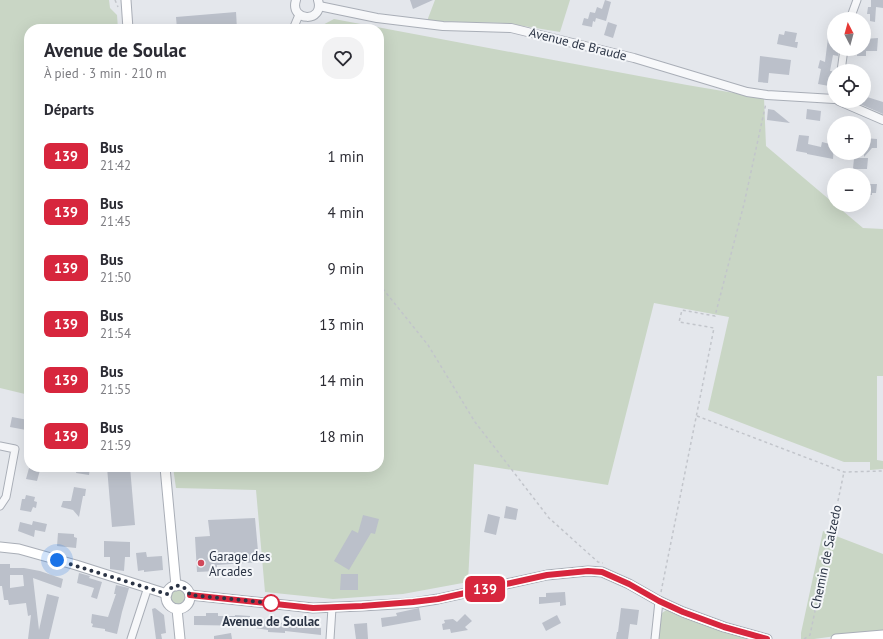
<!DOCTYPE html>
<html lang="fr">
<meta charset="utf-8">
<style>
:root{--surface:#fff;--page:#f2f2f3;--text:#2b2b33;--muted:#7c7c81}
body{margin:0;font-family:"PT Sans",sans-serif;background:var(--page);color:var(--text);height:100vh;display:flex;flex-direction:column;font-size:15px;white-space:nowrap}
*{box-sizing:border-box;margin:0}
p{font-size:13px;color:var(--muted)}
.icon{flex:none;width:22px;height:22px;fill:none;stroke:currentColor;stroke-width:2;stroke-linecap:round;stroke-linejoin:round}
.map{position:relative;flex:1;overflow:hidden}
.sheet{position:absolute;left:24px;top:24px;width:360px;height:448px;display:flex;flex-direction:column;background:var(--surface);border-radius:16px;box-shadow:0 4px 16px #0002}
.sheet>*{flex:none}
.badge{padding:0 8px;border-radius:6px;font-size:14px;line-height:26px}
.needle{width:26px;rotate:354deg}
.buttons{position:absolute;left:827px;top:12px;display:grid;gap:8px}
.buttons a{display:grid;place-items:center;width:44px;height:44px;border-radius:50%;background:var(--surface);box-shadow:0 4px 16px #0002;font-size:20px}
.you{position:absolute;width:20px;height:20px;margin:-10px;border:3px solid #fff;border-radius:50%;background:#1a73e8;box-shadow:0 0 0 6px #1a73e833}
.map>.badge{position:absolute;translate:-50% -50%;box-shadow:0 0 0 2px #fff}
h2{padding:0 20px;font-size:15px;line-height:36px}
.round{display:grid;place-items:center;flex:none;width:42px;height:42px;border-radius:16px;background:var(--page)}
.headline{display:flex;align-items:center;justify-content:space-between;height:68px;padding:0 20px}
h1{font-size:19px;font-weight:600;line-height:30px}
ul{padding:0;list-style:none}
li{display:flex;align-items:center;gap:12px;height:56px;padding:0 20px}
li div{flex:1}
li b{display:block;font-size:15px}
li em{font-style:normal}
li .badge{min-width:44px;font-weight:700;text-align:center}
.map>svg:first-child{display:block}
.green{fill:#c9d6c5}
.building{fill:#bbc0ca;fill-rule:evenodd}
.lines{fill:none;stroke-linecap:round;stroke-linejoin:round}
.minor-casing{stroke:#a9aeb7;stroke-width:9}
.tertiary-casing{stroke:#a9aeb7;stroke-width:10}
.secondary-casing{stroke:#a9aeb7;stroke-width:11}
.path{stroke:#c2c5cb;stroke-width:1.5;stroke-dasharray:3 3;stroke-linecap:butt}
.minor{stroke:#f7f8fa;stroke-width:7}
.tertiary{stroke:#f7f8fa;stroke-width:8}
.secondary{stroke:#fff;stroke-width:9}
.line-casing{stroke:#fff;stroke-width:9}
.line{stroke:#d7263d;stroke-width:6}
.walk{stroke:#2b3445;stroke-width:4;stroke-dasharray:0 7.2}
.poi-dot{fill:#d1495b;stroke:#f4f6f9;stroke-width:1.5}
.stop-dot{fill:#fff;stroke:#d7263d;stroke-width:2}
.labels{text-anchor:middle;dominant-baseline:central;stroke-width:4;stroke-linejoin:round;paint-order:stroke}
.street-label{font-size:13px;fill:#2b3445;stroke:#f4f6f9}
.poi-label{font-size:13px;fill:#2b3445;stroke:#f4f6f9;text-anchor:start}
.stop-label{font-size:13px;font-weight:bold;fill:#2b3445;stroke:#f4f6f9}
</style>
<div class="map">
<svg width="883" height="639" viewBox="0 0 883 639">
<rect width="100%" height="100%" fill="#e4e7ec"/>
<g class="green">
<path d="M0,0H109L110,8L117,15L118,29H29V395L0,388Z"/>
<path d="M435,0H570L560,32L505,23L427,21Z"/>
<path d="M334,19L687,85L764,98L766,146L863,228L883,229V376H877V460L883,461V469L870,470V462H844L708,410L729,317L654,303L608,485L474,464L468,582L403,594L333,599L265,592L256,490L176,488L173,467H379V29H315Z"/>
<path d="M823,531L883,554V633L836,636L814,639H801V633Z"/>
<circle cx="178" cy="598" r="8"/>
<path d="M668,609L703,624L748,639H658L662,613Z"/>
</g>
<g class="building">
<path d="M410,0H433L413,9Z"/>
<path d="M605,0L611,2L606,21L596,18L595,22L593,21L592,27L582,25L584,18L588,19L590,12L595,13L597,7L602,9Z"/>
<path d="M871,0H883V8L876,7L875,22L870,21V14H867L868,7H871Z"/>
<path d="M236,12L237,29H177L176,17Z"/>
<path d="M608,22L617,25L613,38L604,35Z"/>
<path d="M785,31L797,33L795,42H798L797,48L777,44L779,34L784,35Z"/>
<path d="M828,38L834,39V49H839L838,56L833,55L830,71H832L829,86L818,84L821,69L818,68L820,60L825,62Z"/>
<path d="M878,38L877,51H866V56H857V49H864V39Z"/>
<path d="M760,56L791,60L789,75L769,73L768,83L758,82Z"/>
<path d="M864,96L883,102V114L853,101H864Z"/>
<path d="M768,109L774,110L790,123L767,120Z"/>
<path d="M807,109L821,111L820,121L806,119Z"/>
<path d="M799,135L809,136L808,144L821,147L822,142L834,145L833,159L807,154V153L796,151Z"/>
<path d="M864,138L877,139V148H872L864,157Z"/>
<path d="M854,158H868L867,169H853Z"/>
<path d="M864,184H877L876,193H872V195H866V193H864Z"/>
<path d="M12,417L28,420L26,430L10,427Z"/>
<path d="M77,467H90L89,475L76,473Z"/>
<path d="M107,467H130L135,525L112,527Z"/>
<path d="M29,468L40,470L37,481L26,479Z"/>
<path d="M74,487L86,489L85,496H83L79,517L73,510L61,507L63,501H71Z"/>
<path d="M26,495L35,497L34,501L37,502L36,508L33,507L31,512L20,510L22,499H25Z"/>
<path d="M506,506L518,509L516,520L504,518Z"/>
<path d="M488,514L500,517L496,535L484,532Z"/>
<path d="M363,515L379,519L375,534L371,533L349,570L334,561L352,530L358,533Z"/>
<path d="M255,518L259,562L217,565V571L197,572L195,537L210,536L208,520Z"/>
<path d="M33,521L47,524L45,532L35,530L34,537L18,531L20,522L32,525Z"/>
<path d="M58,533L74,534V537L77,538L76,548L57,546Z"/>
<path d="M104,541L130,542V557H125L124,571L110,569V557H104Z"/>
<path d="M146,552L147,557L162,556L163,570L144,572V570L138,571L136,553Z"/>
<path d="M0,564H10V568H24L40,571L63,579L61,588L33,578L39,630L47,594L59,597L49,639H28L31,615L28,616L26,603L9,605L8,600H4L2,586H0ZM10,575H23L24,586L10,588Z"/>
<path d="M79,573L90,576L89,578L102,582L97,599L91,597L94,588L77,583Z"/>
<path d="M341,574H358V590H340Z"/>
<path d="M116,585L129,588L122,612L117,634L105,631V629L92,627L93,624L91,623L92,614L108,617L116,594H114Z"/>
<path d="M565,592L566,605L560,606V602L539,604V597H546V593Z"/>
<path d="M155,608L164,615L166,633L161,634L162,639H156L152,609Z"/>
<path d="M419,608L421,620L382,627L381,618L397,616L396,613Z"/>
<path d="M621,608L639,610L637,625L630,624L628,639H616L617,632H618Z"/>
<path d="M206,613H218V616H235V615L250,616V618L269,620V622L316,625V628H321V635L285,631V633L268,632V630L255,628V626L194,625V616H206Z"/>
<path d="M465,614L472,621L465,627L468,630L451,633L450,629L443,630L442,624L445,623L444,620L453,619L457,622Z"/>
<path d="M557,615L561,623L546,631L542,623Z"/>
<path d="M367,623L368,639H356L354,624Z"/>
<path d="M231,633L232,639H214V636Z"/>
</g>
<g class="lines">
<defs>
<g id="minor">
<path d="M850,19L857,0"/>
<path d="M293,29L299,15"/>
<path d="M841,71L844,49"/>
<path d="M0,446L15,449L6,497L0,506"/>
<path d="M131,639L148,587"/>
<path d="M330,639L332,608"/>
<path d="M655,639L659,601"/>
</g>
<g id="tertiary">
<path d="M296,0C289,22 325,23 318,0"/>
<path d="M319,6L377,18L443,26L511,28L634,58L747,92L767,95L834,99"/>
<path d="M839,101L883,120"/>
</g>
<g id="secondary">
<path d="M126,0L128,29"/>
<path d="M165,467L176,586"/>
<path d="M0,547L19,549L76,565L167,594"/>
<circle cx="178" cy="597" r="12"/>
<path d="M190,595L313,608L362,606L413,603L438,599L547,575L588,571L602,572L629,584L659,601L683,612L724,627L767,639"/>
<path d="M177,609L180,639"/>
<path d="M836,639L883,635"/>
</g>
</defs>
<use href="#minor" class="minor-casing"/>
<use href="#tertiary" class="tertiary-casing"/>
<use href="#secondary" class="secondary-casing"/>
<g class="path">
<path d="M115,0L118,7"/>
<path d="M379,284L428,345L475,422L549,518L598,562L603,563"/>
<path d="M697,416L844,472L883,471"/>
<path d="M661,592L714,328L679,322L682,310L715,316L744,204L766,103"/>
<path d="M804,639L810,635L844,472"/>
</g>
<use href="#minor" class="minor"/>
<use href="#tertiary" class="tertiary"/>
<use href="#secondary" class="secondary"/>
</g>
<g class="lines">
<defs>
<path id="line" d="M190,595L313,608L362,606L413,602L438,599L547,575L588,571L602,572L629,584L659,601L683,612L724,627L767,639"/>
</defs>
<use href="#line" class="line-casing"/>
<use href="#line" class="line"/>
<path class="walk" d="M57,560L167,594L172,587C180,584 186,587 190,595L271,603"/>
</g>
<circle class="poi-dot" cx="201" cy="563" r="4"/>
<circle class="stop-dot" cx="271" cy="603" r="8"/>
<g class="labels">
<g class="street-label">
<text transform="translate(578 44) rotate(14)">Avenue de Braude</text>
<text transform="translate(826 557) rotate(-78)">Chemin de Salzedo</text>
</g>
<g class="poi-label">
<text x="209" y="556">Garage des<tspan x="209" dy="15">Arcades</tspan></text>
</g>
<g class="stop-label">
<text x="271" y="621">Avenue de Soulac</text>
</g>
</g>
</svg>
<div class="buttons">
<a><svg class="needle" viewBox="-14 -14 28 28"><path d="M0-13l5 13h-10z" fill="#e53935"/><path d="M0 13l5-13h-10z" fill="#7c7c81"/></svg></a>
<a><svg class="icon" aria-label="locate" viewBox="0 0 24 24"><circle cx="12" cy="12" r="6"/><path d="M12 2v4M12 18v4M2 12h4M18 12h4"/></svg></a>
<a>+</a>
<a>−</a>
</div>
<div class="you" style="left:57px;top:560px"></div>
<b class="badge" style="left:485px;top:589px;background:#d7263d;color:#fff">139</b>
<section class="sheet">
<div class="headline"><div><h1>Avenue de Soulac</h1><p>À pied · 3 min · 210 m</p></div><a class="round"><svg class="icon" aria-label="heart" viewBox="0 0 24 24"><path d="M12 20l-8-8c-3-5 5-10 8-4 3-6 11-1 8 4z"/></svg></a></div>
<h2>Départs</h2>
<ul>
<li><span class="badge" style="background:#d7263d;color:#fff">139</span><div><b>Bus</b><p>21:42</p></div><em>1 min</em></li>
<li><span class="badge" style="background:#d7263d;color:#fff">139</span><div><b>Bus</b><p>21:45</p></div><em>4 min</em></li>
<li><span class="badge" style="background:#d7263d;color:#fff">139</span><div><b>Bus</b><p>21:50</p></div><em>9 min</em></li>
<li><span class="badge" style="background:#d7263d;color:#fff">139</span><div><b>Bus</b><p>21:54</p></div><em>13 min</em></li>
<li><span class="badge" style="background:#d7263d;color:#fff">139</span><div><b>Bus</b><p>21:55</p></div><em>14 min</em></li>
<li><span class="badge" style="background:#d7263d;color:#fff">139</span><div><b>Bus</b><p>21:59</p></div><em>18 min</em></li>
</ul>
</section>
</div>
